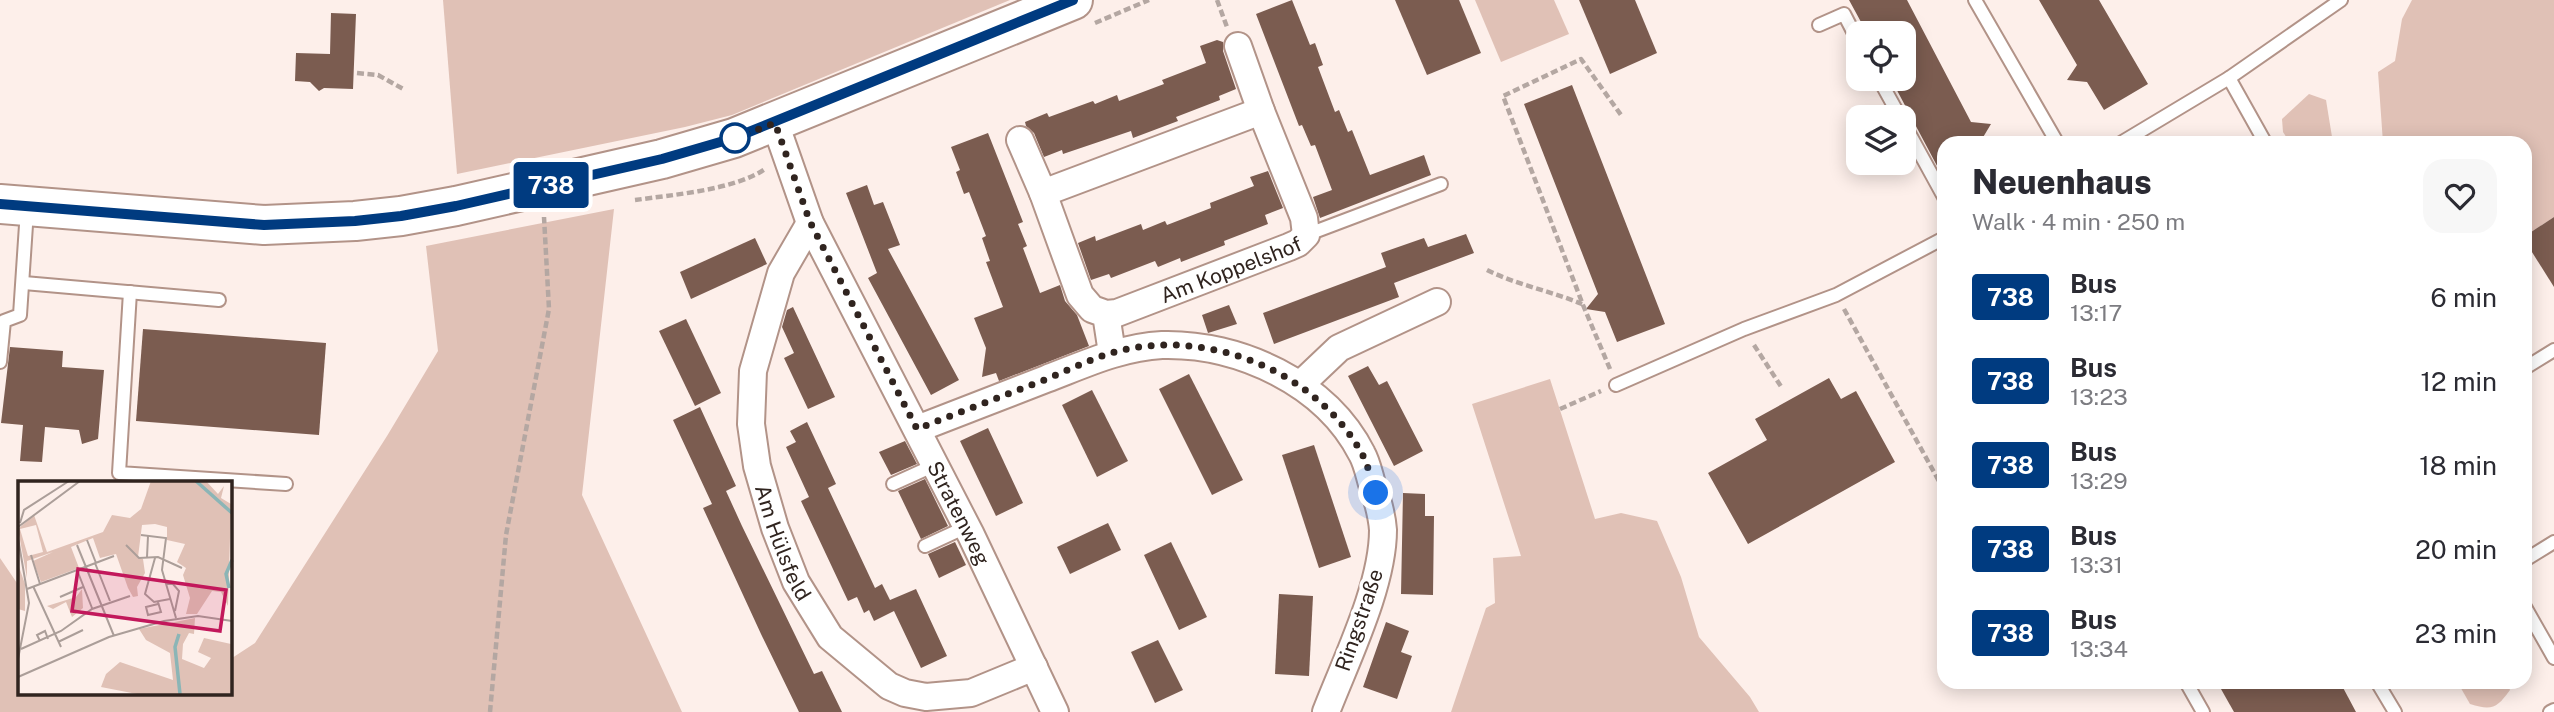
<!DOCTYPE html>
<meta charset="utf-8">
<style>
:root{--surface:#fff;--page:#f7f7f7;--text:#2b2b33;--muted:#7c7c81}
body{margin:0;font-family:"Public Sans",sans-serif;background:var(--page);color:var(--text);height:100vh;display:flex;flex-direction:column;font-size:26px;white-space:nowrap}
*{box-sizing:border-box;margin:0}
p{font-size:23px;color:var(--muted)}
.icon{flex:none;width:38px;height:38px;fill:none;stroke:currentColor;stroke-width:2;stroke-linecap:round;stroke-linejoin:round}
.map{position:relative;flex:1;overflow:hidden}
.details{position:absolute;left:1937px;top:136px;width:595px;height:553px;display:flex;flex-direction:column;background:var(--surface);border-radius:21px;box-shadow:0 4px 18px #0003}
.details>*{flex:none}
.badge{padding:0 14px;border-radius:5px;font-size:24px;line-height:46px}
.tools{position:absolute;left:1846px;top:21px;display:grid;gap:14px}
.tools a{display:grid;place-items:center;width:70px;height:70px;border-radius:14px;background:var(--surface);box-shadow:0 4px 18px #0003;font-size:35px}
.you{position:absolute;width:35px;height:35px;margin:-18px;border:5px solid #fff;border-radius:50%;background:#1a73e8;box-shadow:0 0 0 10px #1a73e833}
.map>.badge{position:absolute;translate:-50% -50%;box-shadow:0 0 0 4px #fff}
.round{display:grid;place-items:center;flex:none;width:74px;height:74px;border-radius:21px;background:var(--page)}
.overview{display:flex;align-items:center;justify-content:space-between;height:119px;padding:0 35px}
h1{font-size:33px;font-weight:800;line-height:52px}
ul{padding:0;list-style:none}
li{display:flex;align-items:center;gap:21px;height:84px;padding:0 35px}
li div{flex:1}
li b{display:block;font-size:26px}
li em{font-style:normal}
li .badge{min-width:77px;font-weight:700;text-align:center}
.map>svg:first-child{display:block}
.green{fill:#e0c1b6}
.building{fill:#7b5c50}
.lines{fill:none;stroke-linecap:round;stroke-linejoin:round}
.lane-casing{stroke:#b29388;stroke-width:16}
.street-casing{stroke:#b29388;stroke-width:30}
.primary-casing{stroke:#b29388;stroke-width:42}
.path{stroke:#b4a7a2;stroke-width:4.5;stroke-dasharray:7 3.5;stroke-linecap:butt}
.lane{stroke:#fff;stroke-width:12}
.street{stroke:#fff;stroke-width:26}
.primary{stroke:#fff;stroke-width:38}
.line-casing{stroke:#fff;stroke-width:16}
.line{stroke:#003b80;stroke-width:10}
.walk{stroke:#30241f;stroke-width:7;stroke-dasharray:0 12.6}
.stop-dot{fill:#fff;stroke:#003b80;stroke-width:3.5}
.labels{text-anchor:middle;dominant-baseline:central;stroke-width:7;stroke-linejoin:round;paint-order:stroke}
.street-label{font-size:21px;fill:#30241f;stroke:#fff}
.inset-river{fill:none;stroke:#8bb5b6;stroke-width:3.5}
.inset-road{fill:none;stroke:#ab9e99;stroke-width:2}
.view{fill:#c2185b;fill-opacity:0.15;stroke:#c2185b;stroke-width:3.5}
.inset-edge{fill:none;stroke:#30241f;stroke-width:3.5}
</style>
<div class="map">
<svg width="2554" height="712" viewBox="0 0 2554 712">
<rect width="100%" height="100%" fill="#fdefea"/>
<g class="green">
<path d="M443,0H1010L732,115L685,127L457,174Z"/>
<path d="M1475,0H1554L1569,34L1501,62Z"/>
<path d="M2412,0H2554V217L2525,236V144L2383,143L2378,72L2395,61L2402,19Z"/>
<path d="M2309,94L2326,100L2333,143H2290L2283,132L2282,119Z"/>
<path d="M614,209L582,495L682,712H0V558L19,586V693H229V660L255,643L387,436L438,351L426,246Z"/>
<path d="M1550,379L1595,519L1621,513L1657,521L1681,577L1699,637L1750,697L1759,712H1451L1486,608L1495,603L1493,558L1521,556L1472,404Z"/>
<path d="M2458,683H2507L2510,690C2497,708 2492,711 2470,704Z"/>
</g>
<g class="building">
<path d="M1292,0L1310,45L1315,43L1323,65L1318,67L1335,112L1339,110L1348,132L1352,130L1370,175L1424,155L1431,175L1320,218L1313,197L1332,190L1315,145L1311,146L1302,125L1299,126L1256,14Z"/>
<path d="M1395,0H1459L1481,53L1427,75Z"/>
<path d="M1579,0H1635L1657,53L1610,74Z"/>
<path d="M1849,0H1907L1971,122L1991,124L1979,144H1944V179L1891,79H1904V33H1867Z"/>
<path d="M2039,0H2099L2148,84L2104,110L2087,82L2067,80L2077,65Z"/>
<path d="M331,13L356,14L353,89L324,88L319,91L310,82L295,81L296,53L330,54Z"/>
<path d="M1217,40L1223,42V51L1236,89L1219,96L1220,100L1176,117L1178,121L1133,138L1131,131L1063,154L1062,150L1044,157L1034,133L1026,126L1025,122L1047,113L1049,117L1093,101L1095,104L1117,95L1119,101L1164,84L1162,80L1206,63L1200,46Z"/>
<path d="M1572,85L1665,324L1617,342L1605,312L1586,309L1598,294L1524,104Z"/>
<path d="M988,133L1023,222L1018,224L1027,246L1023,248L1040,293L1060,285L1065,301L1077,315L1089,346L999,381L996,373L982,377L986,348L974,318L1003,307L986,262L990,261L982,238L986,236L969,192L964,194L956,172L960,170L951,147Z"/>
<path d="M1268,171L1283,208L1265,215L1268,224L1224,241L1225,245L1181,262L1180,258L1158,267L1155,261L1111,278L1109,274L1091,280L1078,243L1095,236L1096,241L1141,224L1143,230L1165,221L1167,225L1211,208L1210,203L1254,186L1250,177Z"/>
<path d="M867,185L874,205L883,202L900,245L888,249L959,380L931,395L868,278L877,273L846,193Z"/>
<path d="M2554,217V287L2525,241V236Z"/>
<path d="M1466,234L1474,253L1394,283L1399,297L1274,344L1263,313L1386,267L1381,253L1424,238L1428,247Z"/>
<path d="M755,238L767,264L691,299L680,272Z"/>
<path d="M1229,305L1237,324L1208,333L1202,315Z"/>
<path d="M793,307L835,397L808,409L784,358L794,353L782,327L787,310Z"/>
<path d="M686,319L721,393L695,406L659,331Z"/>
<path d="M143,329L326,343L319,435L136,421Z"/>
<path d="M10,347L63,351L62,367L104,370L98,439L82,444L79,430L45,427L42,462L20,461L23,425L1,423Z"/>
<path d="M1368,366L1379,385L1387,381L1423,451L1394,466L1348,376Z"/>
<path d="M1189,374L1243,480L1212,495L1159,389Z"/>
<path d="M1829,378L1841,399L1856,391L1895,462L1748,544L1708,473L1767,440L1755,419Z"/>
<path d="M1092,390L1128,461L1097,477L1062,405Z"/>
<path d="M700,407L736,486L726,491L742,526L814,674L822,671L842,712H799L761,634L703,508L712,504L673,420Z"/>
<path d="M807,422L836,484L828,488L875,588L882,584L890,600L916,589L947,656L921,668L894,611L874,621L869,610L864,613L857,597L848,601L801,501L809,497L786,447L796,442L790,431Z"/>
<path d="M988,428L1023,503L996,516L960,441Z"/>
<path d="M905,441L917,464L891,475L879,452Z"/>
<path d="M1314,445L1351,557L1319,568L1282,455Z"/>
<path d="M925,479L948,526L921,539L898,491Z"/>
<path d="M1403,493L1425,494V516H1434L1433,595L1401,594Z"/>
<path d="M1108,523L1121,550L1070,574L1057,547Z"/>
<path d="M955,542L966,565L939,578L928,554Z"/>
<path d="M1171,542L1207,617L1179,630L1144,555Z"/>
<path d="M1279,594L1313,596L1309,676L1275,674Z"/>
<path d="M1386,622L1409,631L1401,652L1412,656L1397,699L1363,687Z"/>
<path d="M1158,640L1183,690L1155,703L1131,652Z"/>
<path d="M2217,682H2340L2356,712H2234Z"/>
</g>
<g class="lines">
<defs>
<g id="lane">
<path d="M1975,0L2058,144"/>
<path d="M1819,25L1844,14L1858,41"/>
<path d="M2229,78L2266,144"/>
<path d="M1879,79L1900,117"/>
<path d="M1904,124L1944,197"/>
<path d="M2119,144L2229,78L2341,0"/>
<path d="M1306,235L1441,184"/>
<path d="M24,283L219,300"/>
<path d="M130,292L119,473L286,484"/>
<path d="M0,362L4,321L20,315L27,210"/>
<path d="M2525,368L2554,350"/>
<path d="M1616,385L1744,329L1836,295L1944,238"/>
<path d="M893,484L935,465"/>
<path d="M925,546L966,527"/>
<path d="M2525,560L2554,542"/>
<path d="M2525,607L2554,658"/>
<path d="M2186,682L2203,712"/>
<path d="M2377,682L2395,712"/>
<path d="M2550,712L2554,710"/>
</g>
<g id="street">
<path d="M1238,46L1261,111"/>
<path id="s1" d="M775,123L810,223L971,535L1055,712"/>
<path d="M1020,140L1043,193"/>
<path id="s2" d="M810,223L781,273L753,371L751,424L757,466L775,528L796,582L830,637L889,686L905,693L926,697L971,693L1034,667"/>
<path id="s3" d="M1106,314L1117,313L1289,247L1298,243L1306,235L1304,218L1261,111L1043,193L1080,295L1092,309L1106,314L1112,353"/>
<path d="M1300,385L1339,348L1437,302"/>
<path d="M917,429C960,412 1003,396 1046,379C1083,365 1121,347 1162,345C1239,343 1326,383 1362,454C1367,463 1369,474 1372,484C1377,498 1382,516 1383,530C1383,586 1346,660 1326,712"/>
</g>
<path id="primary" d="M0,204L264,225L355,221L401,216L456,206L662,159L734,138L1073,0"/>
</defs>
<use href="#lane" class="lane-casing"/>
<use href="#street" class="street-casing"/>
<use href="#primary" class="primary-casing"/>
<g class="path">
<path d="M1217,0L1227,27"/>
<path d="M1095,23L1149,0"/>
<path d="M357,73L378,75L405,90"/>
<path d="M635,200C671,195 735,190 765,169"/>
<path d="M1487,270C1517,285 1551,291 1582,304"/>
<path d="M1844,309L1940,483"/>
<path d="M1754,345L1782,388"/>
<path d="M1610,369L1583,305L1503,96L1581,59L1621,115"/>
<path d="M1560,409L1601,391"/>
<path d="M490,712L506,535L549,309L544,217"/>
</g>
<use href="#lane" class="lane"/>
<use href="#street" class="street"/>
<use href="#primary" class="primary"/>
</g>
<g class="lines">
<defs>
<path id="line" d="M0,204L264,225L355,221L401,216L456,206L662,159L734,138L1073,0"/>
</defs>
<use href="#line" class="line-casing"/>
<use href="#line" class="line"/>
<path class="walk" d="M735,138L775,123L810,222L917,429C960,412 1003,396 1047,379C1068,370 1089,360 1111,353C1203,326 1314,369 1361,452C1368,464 1371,480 1376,493"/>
</g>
<circle class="stop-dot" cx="735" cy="138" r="14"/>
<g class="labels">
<g class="street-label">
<text stroke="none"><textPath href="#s3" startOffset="133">Am Koppelshof</textPath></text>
<text stroke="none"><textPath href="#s1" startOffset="432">Stratenweg</textPath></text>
<text stroke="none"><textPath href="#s2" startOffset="336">Am Hülsfeld</textPath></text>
<text transform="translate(1359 620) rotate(-71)">Ringstraße</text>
</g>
</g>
<g transform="translate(18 481)">
<rect width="214" height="214" fill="#fdefea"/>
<path d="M133,0H188L200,13L206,5L203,17L213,23L210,125L203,111L194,110L179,133H168L172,117L165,94L168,87L159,81L167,63L149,59V46L137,43L124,44L120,76L125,78L127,92L119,106L120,115L115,116L110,107L98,73L82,77L75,57L53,66L61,87L23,101L15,80L35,71L9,80V97L0,48L16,34L29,71L85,51L94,34L112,37L123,28ZM18,44L25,71L10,75L2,48ZM0,83L7,103V130L0,128ZM64,108L65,127L54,136L48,121L35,128L29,125L58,116ZM177,137L176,153L171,152L165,163L164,178L186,187L193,177L180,171L186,157L213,163V213H119L83,206L88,193L102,181L155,199L152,172L128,159L121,148Z" fill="#e0c1b6" fill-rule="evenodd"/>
<path class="inset-river" d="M178,0L214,32M211,107L208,93L214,79M161,153L157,166L162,213"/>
<path class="inset-road" d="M2,42L6,29L51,0M0,46L62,0M123,54L148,57L144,89L158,137M0,57L11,122L0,178M69,59L78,82M59,64L96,155M108,64L121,77L140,76L164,87M13,74L22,103M129,76L130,55M137,77L127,113L136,121L152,118M77,82L92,120M59,89L74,127M148,103H155L161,110L157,130M15,105L43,166M9,108L96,75M42,116L65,106M140,121L143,131L130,134L128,126L140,123M22,160L19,154L27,150L30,158M40,161L65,149M3,168L43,150L74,128L112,115M0,196L91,156L146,140L180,135L214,140"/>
<path class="view" d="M60,88L208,109L202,150L54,130Z"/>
<rect width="214" height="214" class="inset-edge"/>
</g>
</svg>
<div class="tools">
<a><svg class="icon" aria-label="locate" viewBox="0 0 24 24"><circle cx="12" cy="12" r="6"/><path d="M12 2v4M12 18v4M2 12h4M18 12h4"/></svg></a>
<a><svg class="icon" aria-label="layers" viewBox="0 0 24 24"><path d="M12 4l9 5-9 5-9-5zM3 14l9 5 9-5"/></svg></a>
</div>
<div class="you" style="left:1376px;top:493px"></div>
<b class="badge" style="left:551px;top:185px;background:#003b80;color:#fff">738</b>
<section class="details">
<div class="overview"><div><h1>Neuenhaus</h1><p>Walk · 4 min · 250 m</p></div><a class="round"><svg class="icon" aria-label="heart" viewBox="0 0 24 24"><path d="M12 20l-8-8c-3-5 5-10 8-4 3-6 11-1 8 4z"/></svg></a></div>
<ul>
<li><span class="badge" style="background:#003b80;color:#fff">738</span><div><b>Bus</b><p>13:17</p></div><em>6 min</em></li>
<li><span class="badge" style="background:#003b80;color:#fff">738</span><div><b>Bus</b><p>13:23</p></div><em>12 min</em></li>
<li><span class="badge" style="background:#003b80;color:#fff">738</span><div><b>Bus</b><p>13:29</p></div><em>18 min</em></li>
<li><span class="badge" style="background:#003b80;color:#fff">738</span><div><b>Bus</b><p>13:31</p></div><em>20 min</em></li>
<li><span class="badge" style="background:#003b80;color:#fff">738</span><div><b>Bus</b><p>13:34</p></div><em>23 min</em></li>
</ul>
</section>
</div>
